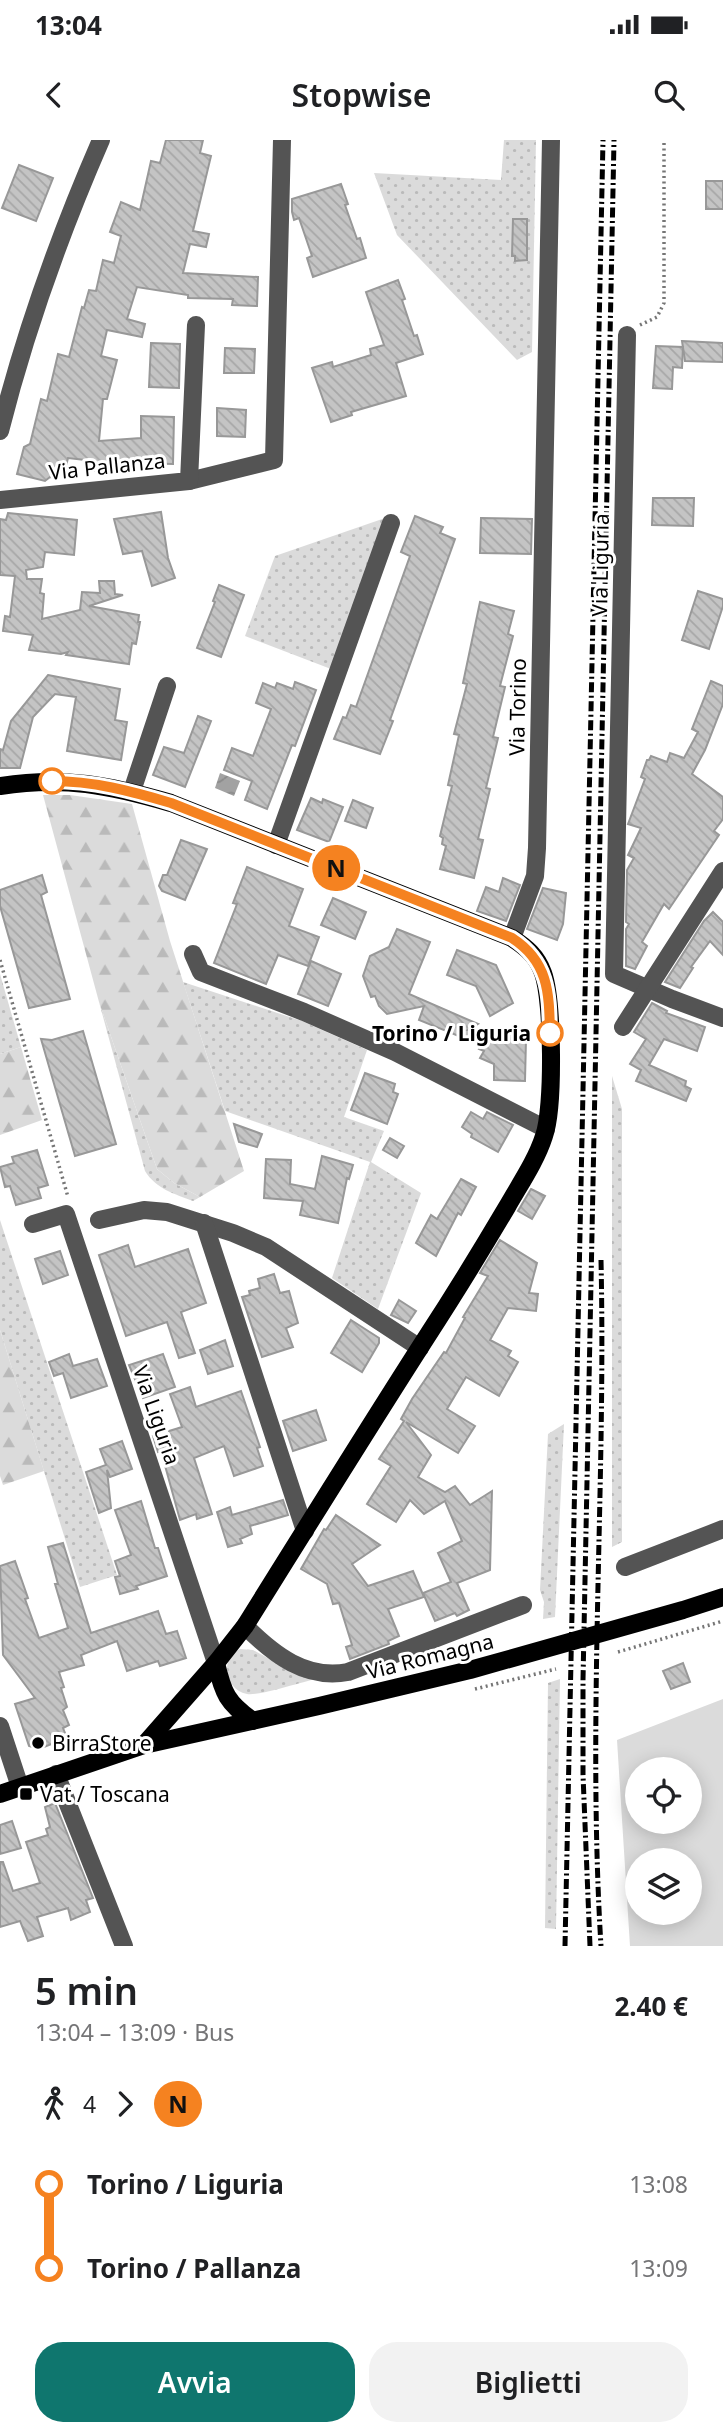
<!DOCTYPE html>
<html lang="it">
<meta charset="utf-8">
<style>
:root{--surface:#fff;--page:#f2f2f2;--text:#202124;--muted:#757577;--accent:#0f766e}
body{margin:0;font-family:"Noto Sans",sans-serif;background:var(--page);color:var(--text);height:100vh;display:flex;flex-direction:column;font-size:26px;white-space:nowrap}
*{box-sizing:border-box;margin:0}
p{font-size:23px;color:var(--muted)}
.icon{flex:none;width:38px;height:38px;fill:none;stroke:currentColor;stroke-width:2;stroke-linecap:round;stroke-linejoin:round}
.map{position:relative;height:1806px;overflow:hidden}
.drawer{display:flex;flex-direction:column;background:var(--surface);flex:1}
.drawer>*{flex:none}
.badge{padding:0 14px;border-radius:23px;font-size:24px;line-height:46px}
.tools{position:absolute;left:625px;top:1617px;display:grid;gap:14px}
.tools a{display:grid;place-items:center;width:77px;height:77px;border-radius:50%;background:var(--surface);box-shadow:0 4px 18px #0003;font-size:35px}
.map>.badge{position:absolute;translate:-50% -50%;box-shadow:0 0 0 4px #fff}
.legs{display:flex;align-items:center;gap:10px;height:77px;padding:0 35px;font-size:23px}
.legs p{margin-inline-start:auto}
.summary{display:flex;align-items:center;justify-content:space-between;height:119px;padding:0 35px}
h1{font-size:38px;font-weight:600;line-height:52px}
.cta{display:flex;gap:14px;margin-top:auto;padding:14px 35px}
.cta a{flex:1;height:80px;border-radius:28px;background:var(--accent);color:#fff;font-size:28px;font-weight:600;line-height:80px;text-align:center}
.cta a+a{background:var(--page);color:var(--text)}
ul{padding:0 35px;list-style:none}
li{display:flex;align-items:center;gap:24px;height:84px;font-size:26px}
li i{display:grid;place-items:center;width:10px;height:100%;margin:0 9px;background:currentColor}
li i::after{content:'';width:18px;height:18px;margin:-9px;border:5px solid;border-radius:50%;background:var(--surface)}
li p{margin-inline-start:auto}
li:first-child i{background:linear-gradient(#0000 50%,currentColor 0)}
li:last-child i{background:linear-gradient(currentColor 50%,#0000 0)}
.status{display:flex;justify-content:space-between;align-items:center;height:49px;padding:0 35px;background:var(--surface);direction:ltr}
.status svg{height:19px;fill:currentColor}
header{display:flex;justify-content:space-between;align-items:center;height:91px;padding:0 35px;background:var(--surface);font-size:32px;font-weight:600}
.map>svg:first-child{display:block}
.grass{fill:url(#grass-dots)}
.forest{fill:url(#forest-firs)}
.garden{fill:#dbdbdb;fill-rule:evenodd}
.water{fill:url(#water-waves)}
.building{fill:url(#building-back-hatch);stroke:#989898;stroke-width:2}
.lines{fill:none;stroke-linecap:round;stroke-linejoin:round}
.path{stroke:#767676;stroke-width:3.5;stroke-dasharray:2 3.5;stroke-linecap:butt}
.minor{stroke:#545454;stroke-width:18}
.major{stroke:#000;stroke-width:18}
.rail{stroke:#000;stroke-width:5;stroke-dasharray:10 3.5 2 3.5;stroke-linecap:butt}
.line-1-casing{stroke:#fff;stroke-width:16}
.line-1{stroke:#f58220;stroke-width:10}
.stop-1-dot{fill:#fff;stroke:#f58220;stroke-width:3.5}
.poi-dot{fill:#000;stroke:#fff;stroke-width:2.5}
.labels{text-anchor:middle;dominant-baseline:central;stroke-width:6;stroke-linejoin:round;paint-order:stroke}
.street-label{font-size:21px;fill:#000;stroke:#fff}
.stop-label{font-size:21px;font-weight:bold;fill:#000;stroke:#fff;text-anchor:end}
.poi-label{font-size:21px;fill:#000;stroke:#fff;text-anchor:start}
</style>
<div class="status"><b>13:04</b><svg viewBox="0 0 49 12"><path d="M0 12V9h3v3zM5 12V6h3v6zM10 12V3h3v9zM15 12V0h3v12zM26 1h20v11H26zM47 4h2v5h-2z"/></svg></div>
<header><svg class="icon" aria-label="back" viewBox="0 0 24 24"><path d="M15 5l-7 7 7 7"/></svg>Stopwise<svg class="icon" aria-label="search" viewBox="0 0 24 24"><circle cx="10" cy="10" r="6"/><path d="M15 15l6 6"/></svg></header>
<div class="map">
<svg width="723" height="1806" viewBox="0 0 723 1806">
<defs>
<pattern id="grass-dots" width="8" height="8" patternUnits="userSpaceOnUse" patternTransform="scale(1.75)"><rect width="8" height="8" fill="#dbdbdb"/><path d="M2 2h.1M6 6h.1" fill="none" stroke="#bababa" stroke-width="1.8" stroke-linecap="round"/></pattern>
<pattern id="forest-firs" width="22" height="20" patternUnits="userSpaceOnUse" patternTransform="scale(1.75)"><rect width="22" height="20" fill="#dbdbdb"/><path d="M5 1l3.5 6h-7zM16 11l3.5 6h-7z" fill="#bababa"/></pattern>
<pattern id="water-waves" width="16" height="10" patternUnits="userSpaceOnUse" patternTransform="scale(1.75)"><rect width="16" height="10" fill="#a2a2a2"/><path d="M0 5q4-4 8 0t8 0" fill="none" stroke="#8a8a8a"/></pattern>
<pattern id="building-back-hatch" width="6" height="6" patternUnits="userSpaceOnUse" patternTransform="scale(1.75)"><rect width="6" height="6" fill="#c4c4c4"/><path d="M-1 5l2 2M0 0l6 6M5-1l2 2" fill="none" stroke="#a7a7a7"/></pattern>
</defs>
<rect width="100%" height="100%" fill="#fff"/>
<g class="grass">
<path d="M504,0H536L532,212L517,220L397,95L374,33L501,40Z"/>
<path d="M388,377L331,529L245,496L275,416Z"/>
<path d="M0,834L21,907L0,914Z"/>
<path d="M183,842L302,881L367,910L344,977L384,991L371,1022L421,1053L378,1169L332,1138L370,1022L225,971Z"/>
<path d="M99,862L157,1029L174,1043L200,1057L193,1061C175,1054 156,1049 145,1031Z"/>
<path d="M612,936L622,969V1402L612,1407Z"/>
<path d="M0,1080L117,1435L80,1447L0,1190Z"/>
<path d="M564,1284L555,1477L543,1479L544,1462L540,1450L548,1294Z"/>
<path d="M240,1509L253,1510L277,1523L316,1539C301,1542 260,1556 247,1554C225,1550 219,1518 240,1509Z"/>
<path d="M560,1539L556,1789L545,1788L548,1543Z"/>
</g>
<g class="forest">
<path d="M43,655H70L132,664L170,801L244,1031L200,1057L174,1043L157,1029L99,862Z"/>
<path d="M21,907L42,980L0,995V914Z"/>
<path d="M0,1190L44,1331L3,1345L0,1336Z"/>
</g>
<path class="garden" d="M723,1559V1806H630L617,1600ZM637,1629H690V1682H637ZM637,1720H690V1773H637Z"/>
<path class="water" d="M220,633L240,641L234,656L215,648Z"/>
<g class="building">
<path d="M166,0H203L200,13L211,16L193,91L209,94L206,107L190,104L183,133L258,137L257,166L232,165L233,159L188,158V155L137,147L127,179L145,184L142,197L107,190L101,216L117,220L107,259H103L99,301L141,298V276L174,277L173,324L123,323V329L95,331L94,321L68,318L65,330L56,338L50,337L45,341L17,334L24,307L30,304L41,259L47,261L58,214L69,217L82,167L84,168L89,150L96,151L103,120L114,123L121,96L110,92L121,62L140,70L151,21L160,23Z"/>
<path d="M19,25L53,38L36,81L2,68Z"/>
<rect x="706" y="41" width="17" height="28"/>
<path d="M341,44L348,64L345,65L357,99L360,98L366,118L313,137L307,118L312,116L299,78L294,80L292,72V59Z"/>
<path d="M513,79H527V120L515,121V116H512Z"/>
<path d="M398,140L405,159L402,160L414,196L417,195L423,214L396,223L406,256L351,272L352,275L331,282L312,228L332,222L333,227L371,215L370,209L384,205L366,152Z"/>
<path d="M682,201L723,203V222L685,221Z"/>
<path d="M151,203L180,204L179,248L149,247Z"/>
<path d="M656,206L683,207L682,228L673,227L672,249L653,248Z"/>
<path d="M225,208L255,209L254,233H224Z"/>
<path d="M217,268L246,270L245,297L217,296Z"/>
<path d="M653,358H694L693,386L652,385Z"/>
<path d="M161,372L168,418L175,438L152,446L142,411L123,414L114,379Z"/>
<path d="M8,373L77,380L74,415L45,412L43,427L26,430L27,439H42L40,453L44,454L42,479L80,470L82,452L100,453L99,441H114L115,454L123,455L89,466L139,475L138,482H140L136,504L132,503L129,524L66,515L68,512L61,514L29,510L33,495L3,491L5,476L10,477L15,436L0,435V379L6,380Z"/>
<path d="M415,376L443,387L440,393L455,399L390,580L393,581L380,614L334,599L343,577L346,578L351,565L356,567L410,416L401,412Z"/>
<path d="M481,378L532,379L531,414L480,413Z"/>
<path d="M219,445L244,455L221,517L197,508L215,462L213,461Z"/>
<path d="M698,451L723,459V466L709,509L682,500Z"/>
<path d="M480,462L514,471L508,494L513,496L500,546L505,547L493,597L498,598L486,648L490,649L478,699L483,700L474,738L440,729L446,706L442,704L443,698L440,696L452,646L448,645L459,595L454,594L467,544L463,543Z"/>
<path d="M48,535L120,549L115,580L127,582L121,620L67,611L76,557L55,554L33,577L20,628H0V609L3,610L11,581Z"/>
<path d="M711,541L723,546V564L705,610L692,634L723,657V679L714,691L719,695L669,769L664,764L642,802L647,806L635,829L626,826V789L629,784L626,782L627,730L634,718L628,715L641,688L628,684L645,639L641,637L647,620H649L651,616L667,622L670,613L684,618L698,592L692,589Z"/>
<path d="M295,542L316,550L295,606L292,605L267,669L245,660L252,641L224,630L232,608L253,616L271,569L256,563L263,543L275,548L277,543L293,549Z"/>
<path d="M198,576L211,581L185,647L153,635L164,607L184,613Z"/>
<path d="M311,658L322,663L323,659L343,667L329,702L297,690Z"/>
<path d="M353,660L373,668L366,688L345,681Z"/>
<path d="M181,700L207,709L185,760L162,751L159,746L163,735H167Z"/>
<path d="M247,727L303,749L289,786L319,797L308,826L278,815L266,844L214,823L237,764L233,763Z"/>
<path d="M42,735L47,752L41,755L70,859L29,868L0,766V750Z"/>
<path d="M503,738L520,745L506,781L477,771L486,747L499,752Z"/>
<path d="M543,748L566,753L563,784L557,800L527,789Z"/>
<path d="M333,758L366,772L355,799L321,785Z"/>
<path d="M713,772L723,782V815L710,801L691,827L693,828L680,848L665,842L704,781Z"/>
<path d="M397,789L430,802L409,854L478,884L468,890L522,892V899H526L525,941L494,940V924L480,918L484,911L479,909L481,905L419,880L424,866L387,874L379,866L375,856L371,857L363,836L370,816L389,807Z"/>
<path d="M457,810L496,825L513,863L490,876L476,846L447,835Z"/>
<path d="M311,821L341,834L328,866L298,854Z"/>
<path d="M652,863L667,871L666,873L705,887L697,911L664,899L649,925L686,941L685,946L691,949L686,961L636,941L641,930L630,924L646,899L634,892Z"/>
<path d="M83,891L116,1004L75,1016L41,899L52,900Z"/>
<path d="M365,933L395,944L393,952L398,954L387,984L351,970Z"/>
<path d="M471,972L483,979L487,972L513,985L498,1012L471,997L472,994L462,987Z"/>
<path d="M234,984L262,994L257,1007L239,1002Z"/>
<path d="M390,998L404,1006L397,1018L383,1010Z"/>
<path d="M37,1010L48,1045L38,1048L41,1058L16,1065L10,1046L5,1047L0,1027L14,1023L12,1017Z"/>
<path d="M322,1016L353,1025L349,1039L347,1038L338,1083L300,1075L303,1061L264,1058L266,1019L291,1020L290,1044L315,1049Z"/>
<path d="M461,1039L476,1047L461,1075L458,1073L436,1116L416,1103L431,1075L437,1079Z"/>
<path d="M531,1049L545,1056L532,1079L518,1071Z"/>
<path d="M500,1100L537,1123L529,1153L538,1154L536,1171L508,1168L490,1200L511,1211L508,1216L518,1222L499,1256L466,1237L447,1269L475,1286L458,1313L406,1282L431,1315L418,1337L445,1352L455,1346L470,1365L492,1351L490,1430L457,1443L469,1470L457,1476L455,1473L435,1481L423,1453L451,1442L438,1413L462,1401L445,1361L424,1374L410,1360L396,1382L367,1364L391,1326L379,1319L404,1281L401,1279L412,1259L444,1212L446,1213L465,1178L463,1177L488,1136L480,1133Z"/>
<path d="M128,1105L135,1127L188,1109L206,1163L181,1172L195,1213L179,1218L167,1182L126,1196L99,1115Z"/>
<path d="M60,1111L68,1135L43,1144L35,1119Z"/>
<path d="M274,1134L280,1153L289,1151L298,1183L286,1188L293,1207L262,1217L242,1157L250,1155L249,1151L260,1148L258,1139Z"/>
<path d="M399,1160L416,1171L408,1183L391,1175Z"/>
<path d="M351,1180L379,1198V1203L362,1232L331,1213Z"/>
<path d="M225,1200L233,1226L208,1234L200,1210Z"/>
<path d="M69,1214L73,1226L97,1219L107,1246L71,1258L63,1233L54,1236L49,1222Z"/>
<path d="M163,1214L175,1247L143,1258L129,1225Z"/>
<path d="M190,1247L196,1267L241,1251L260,1307L257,1308L263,1326L234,1336L224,1306L194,1318L212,1374L197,1379L196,1374L180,1380L161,1311L158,1312L153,1296L182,1287L170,1254Z"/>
<path d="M316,1270L326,1300L293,1311L283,1281Z"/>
<path d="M122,1301L132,1329L110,1337L107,1330L111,1368L99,1373L86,1332L106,1325L100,1309Z"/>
<path d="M283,1360L288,1375L250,1386L252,1394L240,1399L242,1403L228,1407L217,1372L230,1367L232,1375Z"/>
<path d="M141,1361L155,1408H158L167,1436L136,1446L138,1449L120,1454L115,1437L120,1436L115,1421L131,1415L115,1370Z"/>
<path d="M336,1375L380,1405L352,1424L368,1446L413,1431L424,1457L388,1469L399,1496L388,1501L389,1504L350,1519L346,1507L352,1505L339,1463L333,1464L327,1444L301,1429L324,1389L326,1390Z"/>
<path d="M63,1403L91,1493L158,1471L166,1494L177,1491L186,1518L160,1526L158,1521L127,1531L117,1501L81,1515L84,1525L59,1532L64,1547L61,1548L67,1567L63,1570L69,1585L63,1588L67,1598L39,1609L29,1606L15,1564L35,1558L3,1515L0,1426L15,1421L28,1458L25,1459L39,1498L68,1488L55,1444H58L48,1407Z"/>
<path d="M683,1523L690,1542L671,1549L663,1531Z"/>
<path d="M55,1663L93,1758L86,1760L90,1772L71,1780L68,1768L37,1777L43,1796L28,1801L20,1781L0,1787V1722H3L13,1751L40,1743L26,1702L48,1695L46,1689L50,1687L45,1667Z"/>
<path d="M12,1681L21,1708L0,1714V1685Z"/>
</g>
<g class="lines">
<g class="path">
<path d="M640,185L657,177L664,163V0"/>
<path d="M0,820L68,1057"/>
<path d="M618,1512L723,1481"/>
<path d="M475,1549L556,1529"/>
</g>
<g class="minor">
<path d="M627,195L614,834L672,859L723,878"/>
<path d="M0,291C25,192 60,94 101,0"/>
<path d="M189,341L274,320L282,0"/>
<path d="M0,360L189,341L196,185"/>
<path d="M132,651L167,546"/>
<path d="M276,705L391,383"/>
<path d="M512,798L535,736L537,708L551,0"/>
<path d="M193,814L201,832L304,872L395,912L546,989"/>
<path d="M623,887L723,731"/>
<path d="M99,1080L144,1070L167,1072L233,1093L266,1107L420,1208"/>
<path d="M204,1083L305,1391"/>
<path d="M33,1084L66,1074L216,1523"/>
<path d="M625,1427L723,1389"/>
<path d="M245,1486C274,1515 306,1540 348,1532L523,1465"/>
<path d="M0,1586L20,1647"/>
<path d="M56,1634L124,1806"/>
</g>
<g class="major">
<path d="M0,646C64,636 109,645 171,663L512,798C526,807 537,816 543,833C553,861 554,968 544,996C536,1021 520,1044 507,1067C481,1111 454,1155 426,1198C365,1293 305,1390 245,1486L216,1523L144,1605"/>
<path d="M216,1523C223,1553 227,1563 253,1581"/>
<path d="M0,1654L144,1605L319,1566L470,1530L683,1470L723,1457"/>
</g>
<g class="rail">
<path d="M601,1120C606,1349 587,1577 601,1806"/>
<path d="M565,1806L603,0"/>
<path d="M590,1806L583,1635V1540L614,0"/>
</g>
</g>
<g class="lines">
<defs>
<path id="line-1" d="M52,641C93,641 131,651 171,663L512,798C549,822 549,853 550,893"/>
</defs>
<use href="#line-1" class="line-1-casing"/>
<use href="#line-1" class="line-1"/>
</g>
<g class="stop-1-dot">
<circle cx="52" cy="641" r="12"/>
<circle cx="550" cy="893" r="12"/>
</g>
<g class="poi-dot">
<circle cx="38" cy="1603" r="7"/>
<rect x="19" y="1647" width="14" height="14" rx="3.5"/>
</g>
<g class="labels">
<g class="street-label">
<text transform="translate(107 326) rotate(-6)">Via Pallanza</text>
<text transform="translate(600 425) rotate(-89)">Via Liguria</text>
<text transform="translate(517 567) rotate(-89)">Via Torino</text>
<text transform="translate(157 1275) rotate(71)">Via Liguria</text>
<text transform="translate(430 1516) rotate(-14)">Via Romagna</text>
</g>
<g class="stop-label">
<text x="531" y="893">Torino / Liguria</text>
</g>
<g class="poi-label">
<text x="52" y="1603">BirraStore</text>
<text x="40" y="1654">Vat / Toscana</text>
</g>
</g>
</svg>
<div class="tools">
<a><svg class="icon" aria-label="locate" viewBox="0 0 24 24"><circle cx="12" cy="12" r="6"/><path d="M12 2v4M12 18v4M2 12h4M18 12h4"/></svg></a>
<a><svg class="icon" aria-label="layers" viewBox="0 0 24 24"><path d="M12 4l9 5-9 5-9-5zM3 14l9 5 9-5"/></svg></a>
</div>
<b class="badge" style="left:336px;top:728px;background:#f58220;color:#111">N</b>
</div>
<section class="drawer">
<div class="summary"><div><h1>5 min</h1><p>13:04 – 13:09 · Bus</p></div><b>2.40 €</b></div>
<div class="legs"><svg class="icon" aria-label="walk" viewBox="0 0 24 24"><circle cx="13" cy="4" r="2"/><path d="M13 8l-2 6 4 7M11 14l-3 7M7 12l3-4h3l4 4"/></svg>4<svg class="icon" aria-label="forward" viewBox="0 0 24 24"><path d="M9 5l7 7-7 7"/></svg><b class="badge" style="background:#f58220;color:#111">N</b></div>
<ul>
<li><i style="color:#f58220"></i><b>Torino / Liguria</b><p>13:08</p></li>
<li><i style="color:#f58220"></i><b>Torino / Pallanza</b><p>13:09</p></li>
</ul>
<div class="cta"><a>Avvia</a><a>Biglietti</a></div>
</section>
